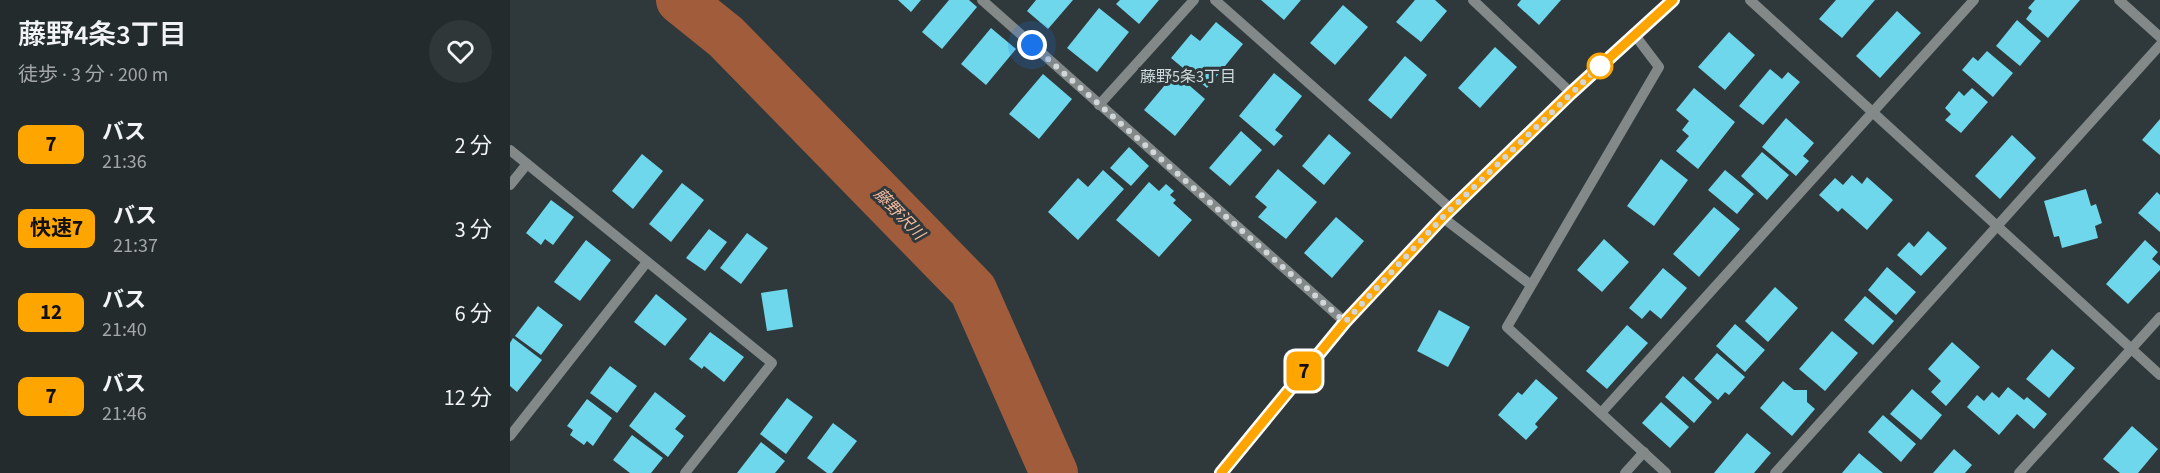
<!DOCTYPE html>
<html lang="ja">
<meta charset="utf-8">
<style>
:root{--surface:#232b2c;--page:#2f3738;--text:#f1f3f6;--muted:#a3a7a9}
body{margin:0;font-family:"Source Sans 3","Noto Sans JP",sans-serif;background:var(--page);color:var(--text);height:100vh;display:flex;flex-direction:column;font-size:22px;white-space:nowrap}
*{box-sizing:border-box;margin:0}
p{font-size:20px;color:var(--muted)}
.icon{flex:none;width:33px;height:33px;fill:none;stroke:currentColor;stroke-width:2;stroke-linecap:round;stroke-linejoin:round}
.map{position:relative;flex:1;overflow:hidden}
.side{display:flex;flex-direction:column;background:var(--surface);width:510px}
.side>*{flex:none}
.badge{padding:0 12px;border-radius:9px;font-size:21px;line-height:39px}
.you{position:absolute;width:30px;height:30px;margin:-15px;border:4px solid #fff;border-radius:50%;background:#1a73e8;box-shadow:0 0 0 9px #1a73e833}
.map>.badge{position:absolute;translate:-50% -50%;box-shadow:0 0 0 3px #fff}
.round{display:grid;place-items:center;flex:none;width:63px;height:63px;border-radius:32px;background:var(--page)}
.headline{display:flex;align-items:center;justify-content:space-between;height:102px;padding:0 18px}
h1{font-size:28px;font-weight:600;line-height:45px}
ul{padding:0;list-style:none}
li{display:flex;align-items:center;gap:18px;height:84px;padding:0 18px}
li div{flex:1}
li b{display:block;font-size:22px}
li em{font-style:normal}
li .badge{min-width:66px;font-weight:700;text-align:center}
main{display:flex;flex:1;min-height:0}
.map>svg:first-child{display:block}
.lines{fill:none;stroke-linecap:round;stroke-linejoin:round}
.river{stroke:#a15c3c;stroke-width:48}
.building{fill:#6ed7ec}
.minor{stroke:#838889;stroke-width:10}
.line-casing{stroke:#fff;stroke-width:14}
.line{stroke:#ffa500;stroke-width:9}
.walk{stroke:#d1d7d9;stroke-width:6;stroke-dasharray:0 10.8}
.stop-dot{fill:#fff;stroke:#ffa500;stroke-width:3}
.labels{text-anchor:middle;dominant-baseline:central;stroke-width:6;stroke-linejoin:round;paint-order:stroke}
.neighbourhood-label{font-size:16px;fill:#cdd9dc;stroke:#2f393b}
.water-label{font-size:16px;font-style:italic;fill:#f7bba1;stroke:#2f393b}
</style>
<main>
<section class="side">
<div class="headline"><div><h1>藤野4条3丁目</h1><p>徒歩 · 3 分 · 200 m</p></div><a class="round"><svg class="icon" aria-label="heart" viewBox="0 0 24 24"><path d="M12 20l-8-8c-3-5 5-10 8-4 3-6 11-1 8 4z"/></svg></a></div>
<ul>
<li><span class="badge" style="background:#ffa500;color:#111">7</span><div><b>バス</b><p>21:36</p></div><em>2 分</em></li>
<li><span class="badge" style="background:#ffa500;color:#111">快速7</span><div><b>バス</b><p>21:37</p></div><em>3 分</em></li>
<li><span class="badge" style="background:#ffa500;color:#111">12</span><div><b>バス</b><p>21:40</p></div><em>6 分</em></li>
<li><span class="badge" style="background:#ffa500;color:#111">7</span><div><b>バス</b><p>21:46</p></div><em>12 分</em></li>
</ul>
</section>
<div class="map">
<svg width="1650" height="473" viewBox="0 0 1650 473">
<rect width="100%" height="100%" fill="#2f393b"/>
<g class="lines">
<path class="river" d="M170,0L216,37L463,290L544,473"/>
</g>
<g class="building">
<path d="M388,0H411L401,12Z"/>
<path d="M439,0H459L467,7L432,49L412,32Z"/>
<path d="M526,0H563L538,29L517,11Z"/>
<path d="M610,0H649L629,24L606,4Z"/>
<path d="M751,0H791L774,20Z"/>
<path d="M905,0H925L937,11L911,42L886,22Z"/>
<path d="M1011,0H1051L1029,25L1007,5Z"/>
<path d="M1326,0H1365L1332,38L1309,19Z"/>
<path d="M1525,0H1570L1538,38L1516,19L1522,11L1518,8Z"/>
<path d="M833,5L858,27L825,65L800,43Z"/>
<path d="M589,8L619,32L587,72L557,48Z"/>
<path d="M1387,11L1411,33L1370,78L1346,56Z"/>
<path d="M1507,20L1531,41L1510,66L1486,46Z"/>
<path d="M706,22L733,44L697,88L661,58L681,34L690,41Z"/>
<path d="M481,28L506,49L476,85L451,64Z"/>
<path d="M1219,32L1245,55L1215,90L1188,67Z"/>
<path d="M985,47L1007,67L970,108L948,88Z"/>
<path d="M1477,51L1503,73L1483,97L1452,70L1463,57L1468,61Z"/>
<path d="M895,56L917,75L881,119L858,100Z"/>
<path d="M1260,69L1272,79L1278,72L1290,82L1253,125L1229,106Z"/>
<path d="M665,73L695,99L665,136L634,110Z"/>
<path d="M764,73L792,96L765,130L773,136L764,146L729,116Z"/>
<path d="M533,74L562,99L529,139L499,114Z"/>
<path d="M1184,88L1225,122L1188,169L1166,151L1179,136L1172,130L1179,121L1166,110Z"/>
<path d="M1462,88L1478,102L1451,133L1435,120L1441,114L1435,108L1449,91L1454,96Z"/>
<path d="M1276,118L1304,143L1293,156L1299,161L1286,176L1252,147Z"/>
<path d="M1650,119V155L1632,140Z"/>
<path d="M731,131L752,150L720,186L699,168Z"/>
<path d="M819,134L841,153L814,185L792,166Z"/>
<path d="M1502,135L1526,158L1490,199L1465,176Z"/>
<path d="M619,147L639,166L621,186L600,168Z"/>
<path d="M1252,152L1279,175L1257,200L1231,176Z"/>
<path d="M132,154L153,171L123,209L102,191Z"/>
<path d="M1151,159L1178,180L1144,226L1117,206Z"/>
<path d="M768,169L807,202L776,239L748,217L757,207L745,197Z"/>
<path d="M593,170L614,189L568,240L538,212L568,178L578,187Z"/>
<path d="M1215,170L1244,194L1227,214L1198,190Z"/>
<path d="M1342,175L1352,184L1357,177L1383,200L1357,230L1332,208L1328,212L1309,195L1325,178L1333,185Z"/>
<path d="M639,182L649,191L656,184L664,191L660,195L666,200L663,203L682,220L649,257L606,220Z"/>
<path d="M172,183L194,200L161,242L139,224Z"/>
<path d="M1576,189L1581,206L1586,204L1592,223L1585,226L1588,238L1552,248L1549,236L1544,237L1534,201Z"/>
<path d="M1647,192L1650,195V232L1628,213Z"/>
<path d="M41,200L64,217L43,245L35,239L31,245L16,233Z"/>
<path d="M1204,207L1230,229L1189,277L1163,254Z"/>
<path d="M826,217L854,241L822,278L794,253Z"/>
<path d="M199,229L217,242L195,271L176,258Z"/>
<path d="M1418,231L1437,248L1411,276L1387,255L1399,242L1404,247Z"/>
<path d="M237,233L258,248L231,284L210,268Z"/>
<path d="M1094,239L1119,262L1092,292L1067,270Z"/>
<path d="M76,240L101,260L70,301L44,282Z"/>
<path d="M1635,240L1648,252L1642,259L1650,266V270L1618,304L1596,284Z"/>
<path d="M1377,267L1406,292L1386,315L1358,290Z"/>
<path d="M1153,268L1177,288L1151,319L1140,310L1132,319L1119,308Z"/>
<path d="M1265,287L1288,308L1258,342L1235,321Z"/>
<path d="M277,289L283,327L257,331L251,293Z"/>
<path d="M146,294L177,319L155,346L124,322Z"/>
<path d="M1355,296L1384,321L1363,345L1334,320Z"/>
<path d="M28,306L53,325L31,355L5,336Z"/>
<path d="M929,310L960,327L938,367L907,351Z"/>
<path d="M1225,324L1255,350L1235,372L1206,346Z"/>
<path d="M1117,325L1138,343L1097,389L1076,371Z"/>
<path d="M1322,331L1348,353L1315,391L1289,369Z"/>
<path d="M200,332L234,357L214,382L194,366L192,369L179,359Z"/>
<path d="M3,338L32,360L7,392L0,386V343Z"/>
<path d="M1442,342L1470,367L1436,406L1421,392L1431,381L1418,369Z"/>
<path d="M1542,349L1565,368L1539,398L1516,379Z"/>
<path d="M1207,353L1235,377L1219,395L1215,392L1208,400L1184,379Z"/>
<path d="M100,366L127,386L107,413L80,393Z"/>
<path d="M1173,376L1202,402L1184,423L1155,397Z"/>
<path d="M1026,379L1048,398L1025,424L1028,427L1016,440L988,415L1008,392L1012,395Z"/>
<path d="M1273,381L1284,390H1297V402L1305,409L1282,436L1250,408Z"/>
<path d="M1498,387L1514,400L1517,397L1537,414L1524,429L1507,414L1489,435L1457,407L1467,395L1474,401L1482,392L1489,398Z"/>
<path d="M1402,389L1432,415L1411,440L1380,414Z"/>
<path d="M145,392L176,416L165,429L174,436L158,457L119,426Z"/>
<path d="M277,398L303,417L276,454L250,434Z"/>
<path d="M77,399L102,418L83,446L77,441L74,445L60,435L63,430L57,426Z"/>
<path d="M1151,402L1179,427L1160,448L1132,423Z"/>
<path d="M1373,415L1406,444L1391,462L1358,432Z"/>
<path d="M323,423L347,441L322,473H317L297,458Z"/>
<path d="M1622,426L1648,449L1628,473H1610L1593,459Z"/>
<path d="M1237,433L1261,453L1244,473H1204Z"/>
<path d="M122,435L153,458L141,473H120L103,460Z"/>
<path d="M251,442L275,461L265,473H227Z"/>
<path d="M1444,449L1462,465L1455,473H1423Z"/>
<path d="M1349,453L1373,473H1332Z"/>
</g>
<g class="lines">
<g class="minor">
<path d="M472,0L835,322"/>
<path d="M705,0L941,209"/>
<path d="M963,0L1061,93"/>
<path d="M1240,0L1650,375"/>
<path d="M1609,0L1650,37"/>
<path d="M1124,34L1149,67L997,327L1156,473"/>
<path d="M589,105L684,0"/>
<path d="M0,150L262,363L175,473"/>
<path d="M0,185L17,164"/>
<path d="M932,217L1021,285"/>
<path d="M1091,413L1464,0"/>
<path d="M0,436L137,262"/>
<path d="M711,473C752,422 792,370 835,321C936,207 1049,101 1163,0"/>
<path d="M1115,473L1134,452"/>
<path d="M1265,473L1650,45"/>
<path d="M1509,473L1650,317"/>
</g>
</g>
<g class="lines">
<defs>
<path id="line" d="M711,473L835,322L933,217L1061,93L1163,0"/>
</defs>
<use href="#line" class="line-casing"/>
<use href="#line" class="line"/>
<path class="walk" d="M522,45L835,322L933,217L1093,63L1090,66"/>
</g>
<circle class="stop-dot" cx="1090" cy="66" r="12"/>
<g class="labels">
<g class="neighbourhood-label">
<text x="678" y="77">藤野5条3丁目</text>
</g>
<g class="water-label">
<text transform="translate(389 214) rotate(46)">藤野沢川</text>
</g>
</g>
</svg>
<div class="you" style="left:522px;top:45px"></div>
<b class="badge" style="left:794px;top:371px;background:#ffa500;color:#111">7</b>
</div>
</main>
